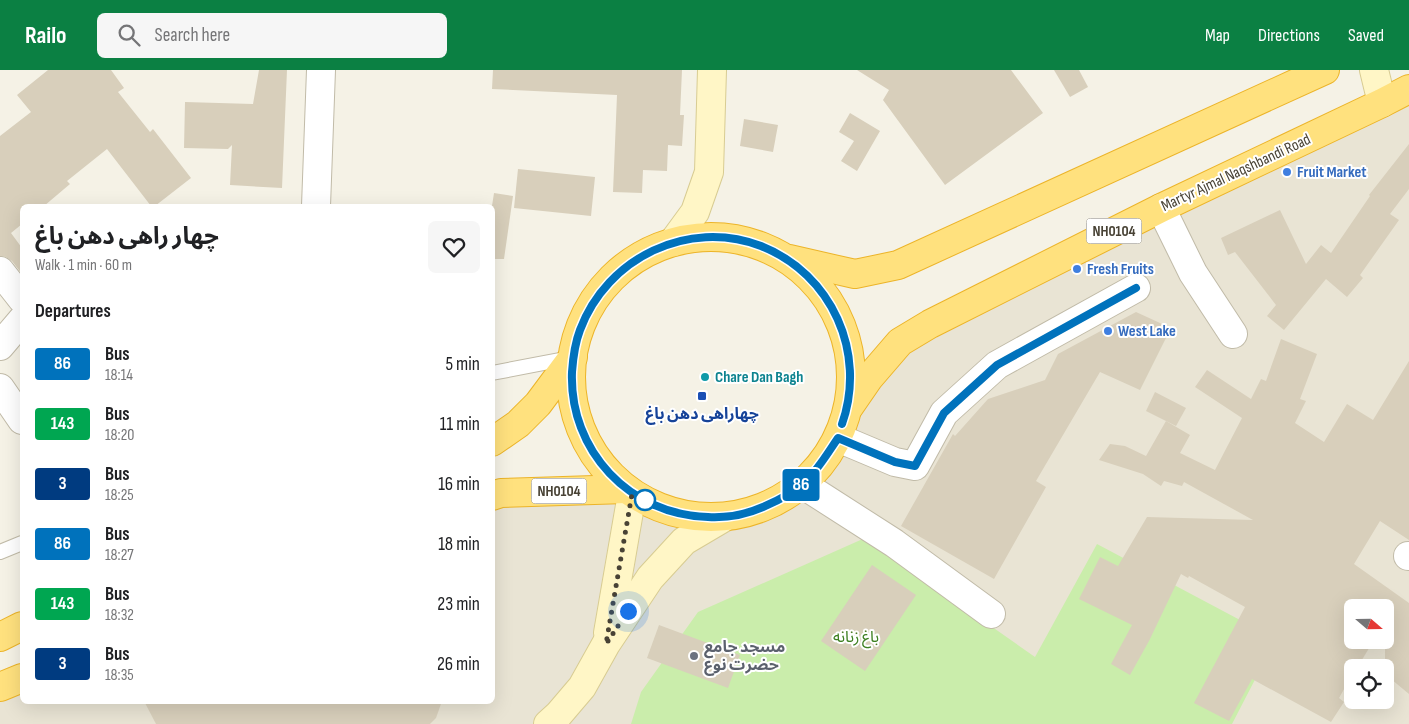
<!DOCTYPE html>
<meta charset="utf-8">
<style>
:root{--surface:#fff;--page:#f6f6f6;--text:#202124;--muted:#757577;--accent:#0b8043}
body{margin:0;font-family:"Sofia Sans Condensed","Noto Sans Arabic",sans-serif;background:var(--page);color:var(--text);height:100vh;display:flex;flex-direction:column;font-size:19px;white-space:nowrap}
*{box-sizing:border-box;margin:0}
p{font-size:16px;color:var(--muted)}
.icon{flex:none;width:28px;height:28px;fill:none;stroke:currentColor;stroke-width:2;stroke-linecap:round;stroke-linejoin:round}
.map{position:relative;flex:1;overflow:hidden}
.sheet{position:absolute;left:20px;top:134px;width:475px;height:500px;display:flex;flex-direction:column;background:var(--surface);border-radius:8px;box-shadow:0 5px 20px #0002}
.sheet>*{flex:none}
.badge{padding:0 10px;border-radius:4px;font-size:18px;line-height:32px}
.needle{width:32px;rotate:110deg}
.controls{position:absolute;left:1344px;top:529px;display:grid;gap:10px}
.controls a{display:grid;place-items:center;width:50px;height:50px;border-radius:8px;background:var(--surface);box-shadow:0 5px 20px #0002;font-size:25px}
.you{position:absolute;width:25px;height:25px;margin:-12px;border:4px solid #fff;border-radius:50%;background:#1a73e8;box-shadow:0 0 0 8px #1a73e833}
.map>.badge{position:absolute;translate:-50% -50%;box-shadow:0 0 0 2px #fff}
h2{padding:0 15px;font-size:19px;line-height:45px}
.round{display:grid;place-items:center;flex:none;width:52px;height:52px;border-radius:8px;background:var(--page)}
.headline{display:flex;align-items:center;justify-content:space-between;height:85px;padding:0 15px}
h1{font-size:24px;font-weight:700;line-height:38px}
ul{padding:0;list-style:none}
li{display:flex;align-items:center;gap:15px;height:60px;padding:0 15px}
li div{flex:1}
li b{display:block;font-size:19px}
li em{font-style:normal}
li .badge{min-width:55px;font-weight:700;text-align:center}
header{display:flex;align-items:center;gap:30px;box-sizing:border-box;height:70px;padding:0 25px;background:var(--accent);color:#fff}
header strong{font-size:24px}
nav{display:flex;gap:28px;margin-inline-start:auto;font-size:18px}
.search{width:350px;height:45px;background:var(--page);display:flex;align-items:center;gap:12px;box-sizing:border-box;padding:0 18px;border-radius:8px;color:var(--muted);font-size:19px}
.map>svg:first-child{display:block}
.residential{fill:#e9e4d4;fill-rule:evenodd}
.green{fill:#caedab}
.building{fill:#d8cfbb}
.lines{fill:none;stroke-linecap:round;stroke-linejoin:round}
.service-casing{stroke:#c1bba8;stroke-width:16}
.minor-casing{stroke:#c1bba8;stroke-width:30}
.secondary-casing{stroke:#d8cc92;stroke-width:30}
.trunk-casing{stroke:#ecb429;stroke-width:30}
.service{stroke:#fff;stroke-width:14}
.minor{stroke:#fff;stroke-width:28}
.secondary{stroke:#fff6c6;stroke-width:28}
.trunk{stroke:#ffe17e;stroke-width:28}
.line-casing{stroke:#fff;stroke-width:11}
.line{stroke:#0072bc;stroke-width:8}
.walk{stroke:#484235;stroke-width:5;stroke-dasharray:0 9}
.shop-dot{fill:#3f7fe0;stroke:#fff;stroke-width:2}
.culture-dot{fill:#0f9aa8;stroke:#fff;stroke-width:2}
.transit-dot{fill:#1a4fb4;stroke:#fff;stroke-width:2}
.stop-dot{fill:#fff;stroke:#0072bc;stroke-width:2.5}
.worship-dot{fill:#6b7280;stroke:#fff;stroke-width:2}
.labels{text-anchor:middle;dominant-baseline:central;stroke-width:4;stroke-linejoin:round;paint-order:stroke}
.shield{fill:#fff;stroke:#7f7b72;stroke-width:1}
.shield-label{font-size:15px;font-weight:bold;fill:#484235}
.shop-label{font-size:16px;font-weight:bold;fill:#366cbe;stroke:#fff;text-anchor:start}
.street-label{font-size:16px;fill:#484235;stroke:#fff}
.culture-label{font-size:16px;font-weight:bold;fill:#0d838f;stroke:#fff;text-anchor:start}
.transit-label{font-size:16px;font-weight:bold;fill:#164399;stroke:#fff}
.park-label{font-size:16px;fill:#3e8022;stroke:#fff}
.worship-label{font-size:16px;font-weight:bold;fill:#5b616d;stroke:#fff;text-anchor:start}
</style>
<header>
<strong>Railo</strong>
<div class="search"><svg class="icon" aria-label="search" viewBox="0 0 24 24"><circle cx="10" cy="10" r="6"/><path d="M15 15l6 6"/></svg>Search here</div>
<nav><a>Map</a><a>Directions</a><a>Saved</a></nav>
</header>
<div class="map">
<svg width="1409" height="654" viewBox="0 0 1409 654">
<rect width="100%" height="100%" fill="#f5f2e6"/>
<path class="residential" d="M1409,19V654H0V617L22,608V631H492L493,426L632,424L660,438L691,446L723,448L752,442L779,431L802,414L822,393L838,368L847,341L900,272ZM1352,538H1385V570H1352ZM1352,598H1385V630H1352Z"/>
<path class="green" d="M865,468L1035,587L1097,474L1276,569L1232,654H631L641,622L698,542Z"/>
<g class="building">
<path d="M48,0H111L124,18L118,22L150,62L153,59L191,108L155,136H151L107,79L67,111L70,114L44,136H22V154L11,163L22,178V204L12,191L6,187L0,186V66L31,42L17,25Z"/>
<path d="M259,0H287L282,118L230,115L232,75L228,79L184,78L185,32L253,34Z"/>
<path d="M493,0H682L680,45H684L682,76L668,75L667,101L643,100L642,123L613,122L617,25L492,19Z"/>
<path d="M857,0H1011L1043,43L945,115L883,30L889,20Z"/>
<path d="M1054,0H1079L1088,17L1070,27Z"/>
<path d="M850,43L880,61L857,101L841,91L854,71L839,62Z"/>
<path d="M744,49L778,55L773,82L740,76Z"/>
<path d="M1409,74V119L1390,144L1399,150L1360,205L1363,208L1347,227L1326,209L1284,260L1267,246L1276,235L1235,182L1228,185L1221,168L1280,140L1306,194L1321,175L1331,183L1370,126L1369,125Z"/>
<path d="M518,99L595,107L591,146L514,138Z"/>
<path d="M494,123L513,126L504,189H492V136Z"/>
<path d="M1136,242L1171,258L1140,320L1100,302L1036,411L1046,417L994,509L901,456L953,364L955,366L988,329L1045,310L1058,284Z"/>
<path d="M1281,269L1317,284L1300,329L1306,331L1295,353L1324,372L1347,334L1373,350L1409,291V470L1380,451L1354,494L1409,533V624L1385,604V538H1352V570H1374L1357,598H1352V605L1339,628L1344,632L1331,652L1252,609L1229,651L1194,633L1245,537L1189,506L1188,508L1181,504L1149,571L1130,605L1111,594L1132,555L1079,529L1100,487L1118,496L1147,447L1253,450L1184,412L1182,416L1164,411L1161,416L1143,404L1099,390L1110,374L1125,376L1146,386L1166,351L1190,365L1180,383L1215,400L1242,348L1195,317L1207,300L1251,329L1261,309L1266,311Z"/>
<path d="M1155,322L1186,338L1176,356L1146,341Z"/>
<path d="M872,495L916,525L865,601L821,571Z"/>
<path d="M659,555L740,585L728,618L647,588Z"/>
<path d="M144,631H442L436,648L430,654H156Z"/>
</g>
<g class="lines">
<defs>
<g id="service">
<path d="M492,303L570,288"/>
<path d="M0,482L22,473"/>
</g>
<g id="minor">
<path d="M316,136L321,0"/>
<path d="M1161,138L1193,203L1233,264"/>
<path d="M0,201L22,229"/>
<path d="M0,276L22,250"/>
<path d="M0,318L22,350"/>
<path d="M838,368L895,392L915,396L944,343L997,295L1136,218"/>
<path d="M802,414L894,473L991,544"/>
<path d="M1408,486H1409"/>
</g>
<g id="secondary">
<path d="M1374,0L1382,33"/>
<path d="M673,172L695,142L709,102L712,0"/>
<path d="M608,563L632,424"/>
<path d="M548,654L559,644L582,617L606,574L650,508L684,471L723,448"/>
</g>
<g id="trunk">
<circle cx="711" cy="307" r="140"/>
<path d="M789,189L855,204L898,195L1325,0"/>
<path d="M849,337L869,308L900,272L930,254L1161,138L1382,33L1409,19"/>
<path d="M492,372L518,354L538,334L573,287"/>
<path d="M492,426L501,423L626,419"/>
<path d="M0,567L22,556"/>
<path d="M0,617L22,608"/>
</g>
</defs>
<use href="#service" class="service-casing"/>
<use href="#minor" class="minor-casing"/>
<use href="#secondary" class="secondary-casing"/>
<use href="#trunk" class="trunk-casing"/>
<use href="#service" class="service"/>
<use href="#minor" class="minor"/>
<use href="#secondary" class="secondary"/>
<use href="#trunk" class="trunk"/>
</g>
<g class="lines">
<defs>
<path id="line" d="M842,354C867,283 832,204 761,176C688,148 607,188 580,260C575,273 573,288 572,302C569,381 630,445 708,447C727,448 745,445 763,437C777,431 792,424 804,413C818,400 827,384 838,368L895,392L915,396L944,343L997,295L1136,218"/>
</defs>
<use href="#line" class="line-casing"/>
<use href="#line" class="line"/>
<path class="walk" d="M628,541L606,574L632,424L645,430"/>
</g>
<g class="shop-dot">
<circle cx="1287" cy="102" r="5"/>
<circle cx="1077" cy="199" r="5"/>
<circle cx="1108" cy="261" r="5"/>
</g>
<circle class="culture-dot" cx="705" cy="307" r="5"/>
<rect class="transit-dot" x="697" y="321" width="10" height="10" rx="2.5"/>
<circle class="stop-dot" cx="645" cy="430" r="10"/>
<circle class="worship-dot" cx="694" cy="586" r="5"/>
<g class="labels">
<g class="shield">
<rect x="1086.5" y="148.5" width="55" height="25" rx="4"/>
<rect x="531.5" y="408.5" width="55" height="25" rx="4"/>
</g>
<g class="shield-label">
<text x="1114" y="161">NH0104</text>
<text x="559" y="421">NH0104</text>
</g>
<g class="shop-label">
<text x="1297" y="102">Fruit Market</text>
<text x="1087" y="199">Fresh Fruits</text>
<text x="1118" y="261">West Lake</text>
</g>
<g class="street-label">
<text transform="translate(1236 103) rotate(-25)">Martyr Ajmal Naqshbandi Road</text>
</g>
<g class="culture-label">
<text x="715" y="307">Chare Dan Bagh</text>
</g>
<g class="transit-label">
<text x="702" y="344">چهاراهی دهن باغ</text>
</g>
<g class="park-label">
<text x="856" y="567">باغ زنانه</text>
</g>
<g class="worship-label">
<text x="704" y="577">مسجد جامع<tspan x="704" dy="18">حضرت نوع</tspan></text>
</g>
</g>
</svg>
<div class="controls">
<a><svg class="needle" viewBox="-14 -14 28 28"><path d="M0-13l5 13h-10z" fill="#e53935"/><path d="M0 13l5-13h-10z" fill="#757577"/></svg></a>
<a><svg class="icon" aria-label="locate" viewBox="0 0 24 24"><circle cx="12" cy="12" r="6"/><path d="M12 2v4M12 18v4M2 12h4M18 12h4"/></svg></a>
</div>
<div class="you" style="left:628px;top:541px"></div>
<b class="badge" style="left:801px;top:415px;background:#0072bc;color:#fff">86</b>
<section class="sheet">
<div class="headline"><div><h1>چهار راهی دهن باغ</h1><p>Walk · 1 min · 60 m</p></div><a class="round"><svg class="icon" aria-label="heart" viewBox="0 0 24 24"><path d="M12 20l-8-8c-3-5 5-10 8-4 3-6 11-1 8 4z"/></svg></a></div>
<h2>Departures</h2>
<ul>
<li><span class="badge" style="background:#0072bc;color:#fff">86</span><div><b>Bus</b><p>18:14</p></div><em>5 min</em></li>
<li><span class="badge" style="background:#00a651;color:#fff">143</span><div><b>Bus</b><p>18:20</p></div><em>11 min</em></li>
<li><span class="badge" style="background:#003b80;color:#fff">3</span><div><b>Bus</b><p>18:25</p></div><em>16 min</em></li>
<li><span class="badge" style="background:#0072bc;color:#fff">86</span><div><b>Bus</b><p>18:27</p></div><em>18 min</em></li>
<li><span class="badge" style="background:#00a651;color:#fff">143</span><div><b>Bus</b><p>18:32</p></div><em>23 min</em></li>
<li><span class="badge" style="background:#003b80;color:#fff">3</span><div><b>Bus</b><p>18:35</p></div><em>26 min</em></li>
</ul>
</section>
</div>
